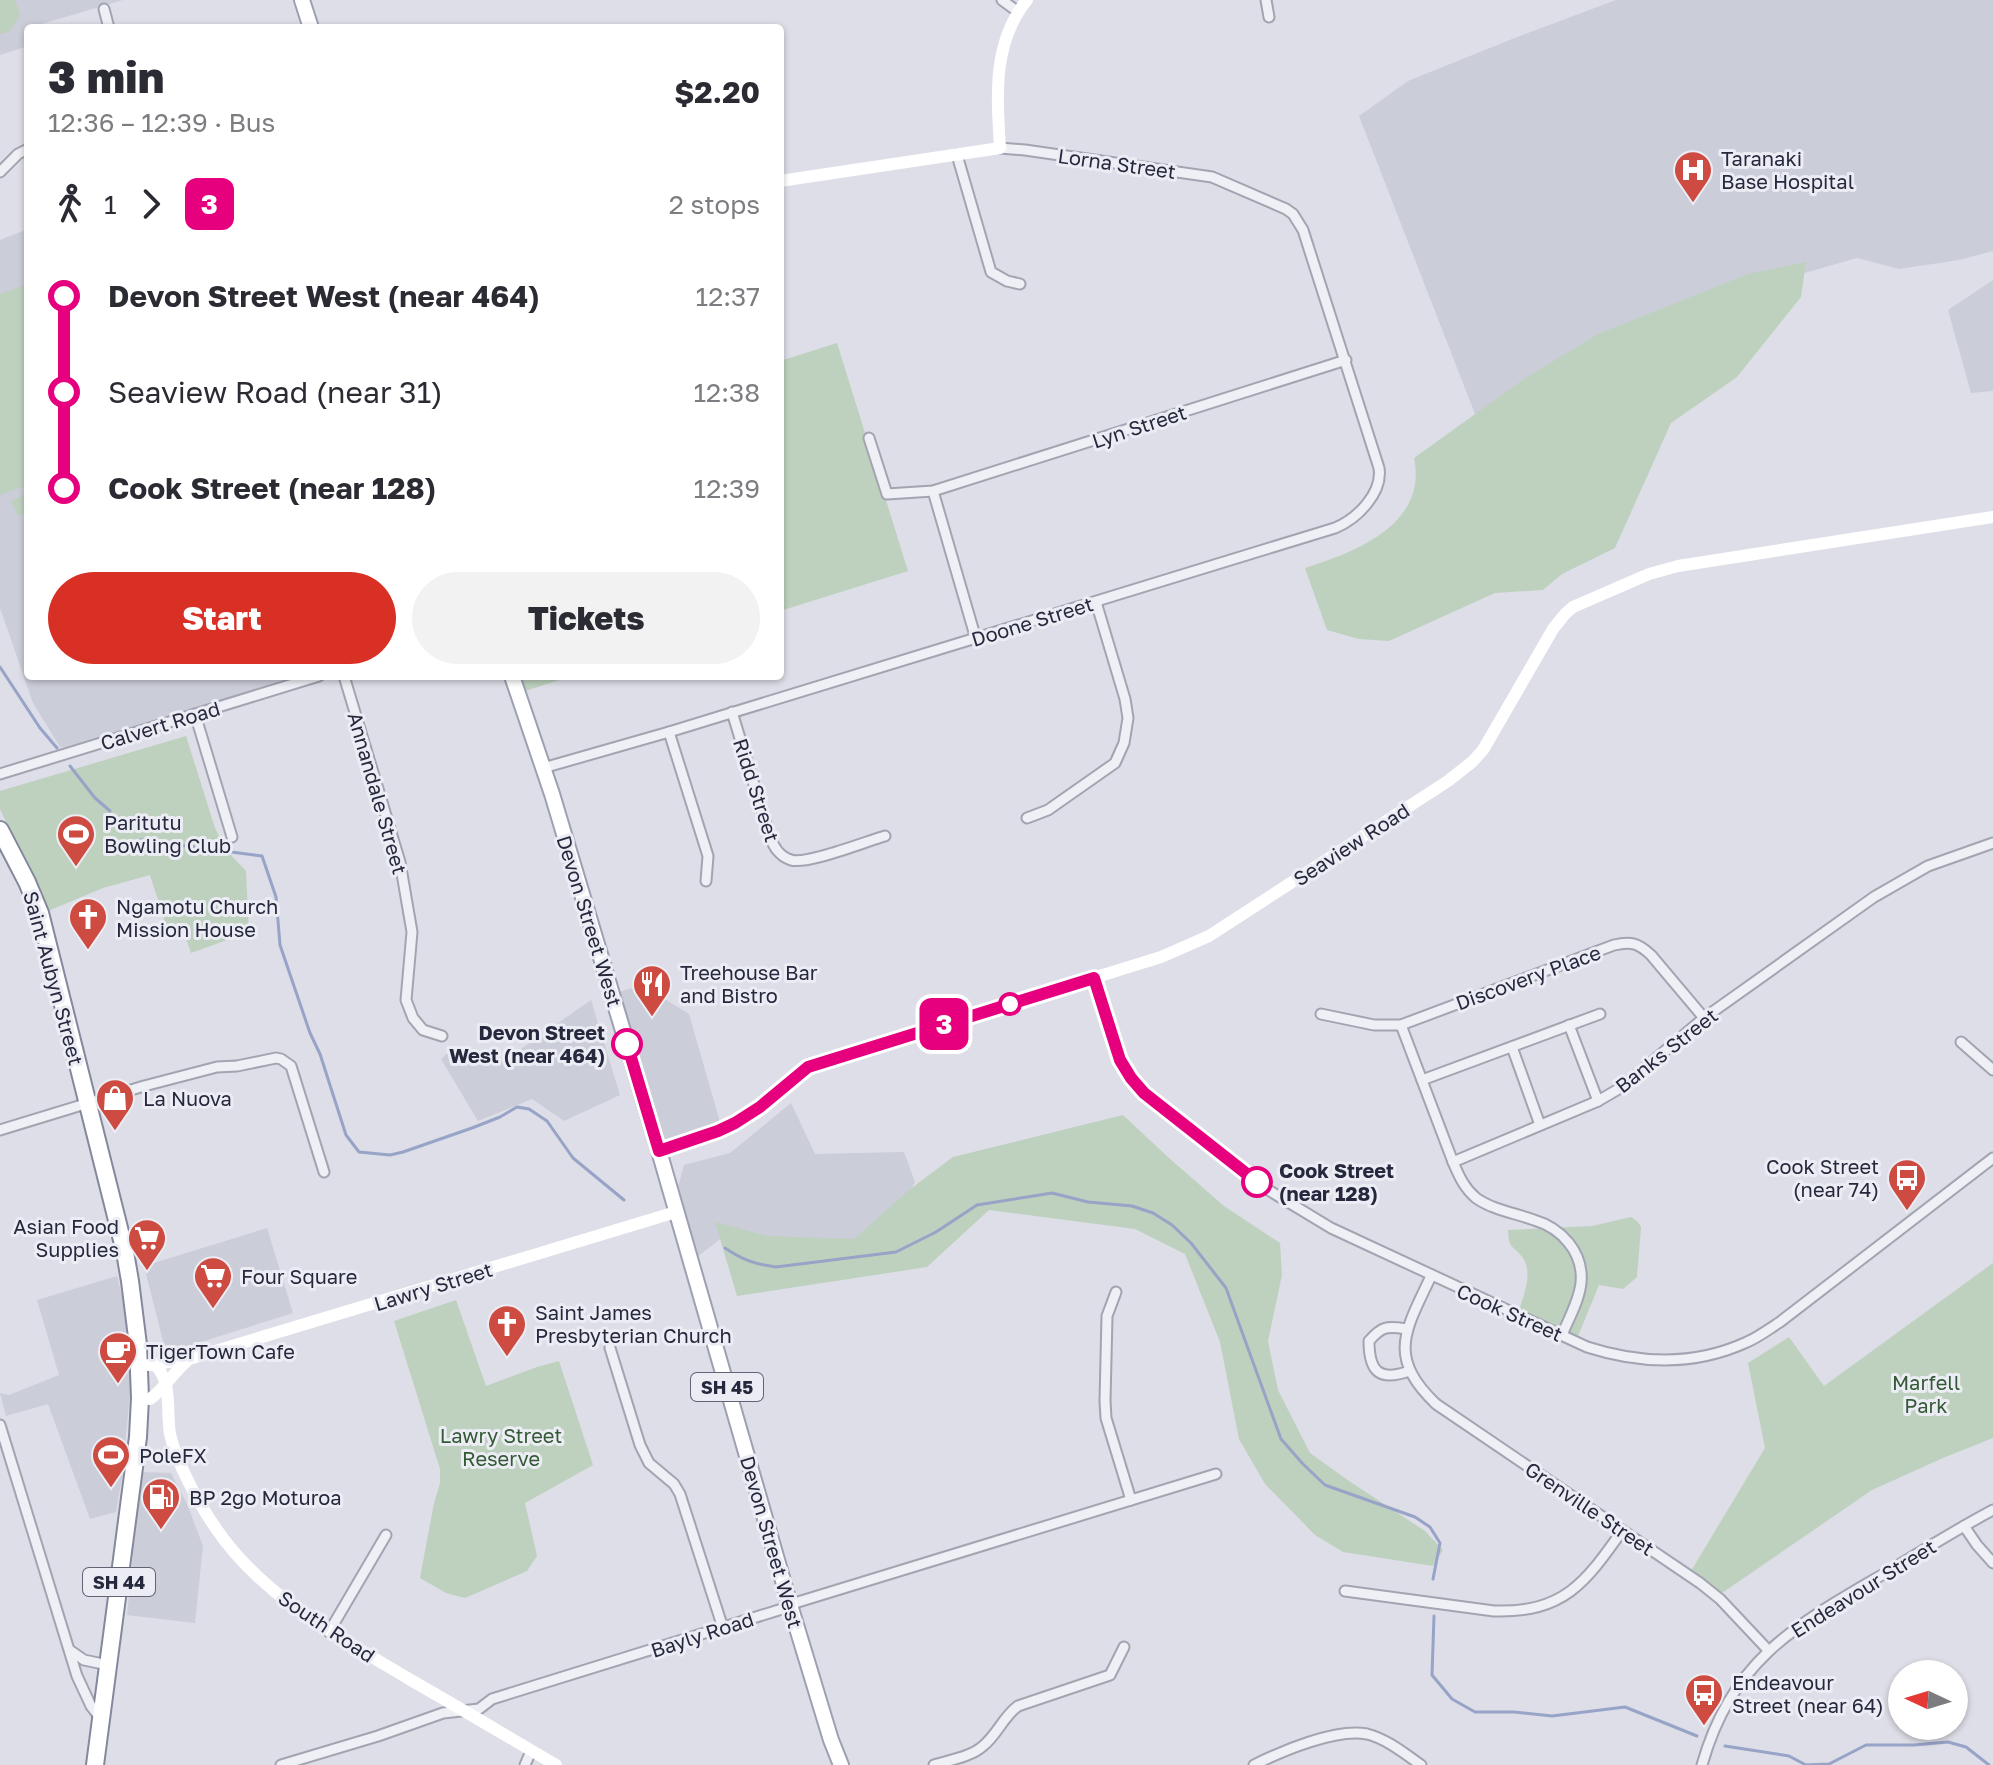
<!DOCTYPE html>
<meta charset="utf-8">
<style>
:root{--surface:#fff;--page:#f2f2f3;--text:#2b2b33;--muted:#7c7c81;--accent:#d93025}
body{margin:0;font-family:"Golos Text",sans-serif;background:var(--page);color:var(--text);height:100vh;display:flex;flex-direction:column;font-size:30px;white-space:nowrap}
*{box-sizing:border-box;margin:0}
p{font-size:26px;color:var(--muted)}
.icon{flex:none;width:44px;height:44px;fill:none;stroke:currentColor;stroke-width:2;stroke-linecap:round;stroke-linejoin:round}
.map{position:relative;flex:1;overflow:hidden}
.details{position:absolute;left:24px;top:24px;width:760px;height:656px;display:flex;flex-direction:column;background:var(--surface);border-radius:8px;box-shadow:0 2px 6px #0004}
.details>*{flex:none}
.badge{padding:0 16px;border-radius:12px;font-size:28px;line-height:52px}
.needle{width:52px;rotate:274deg}
.controls{position:absolute;left:1888px;top:1660px;display:grid;gap:16px}
.controls a{display:grid;place-items:center;width:80px;height:80px;border-radius:50%;background:var(--surface);box-shadow:0 2px 6px #0004;font-size:40px}
.map>.badge{position:absolute;translate:-50% -50%;box-shadow:0 0 0 4px #fff}
.legs{display:flex;align-items:center;gap:12px;height:88px;padding:0 24px;font-size:26px}
.legs p{margin-inline-start:auto}
.headline{display:flex;align-items:center;justify-content:space-between;height:136px;padding:0 24px}
h1{font-size:44px;font-weight:800;line-height:60px}
.button{display:flex;gap:16px;margin-top:auto;padding:16px 24px}
.button a{flex:1;height:92px;border-radius:48px;background:var(--accent);color:#fff;font-size:32px;font-weight:800;line-height:92px;text-align:center}
.button a+a{background:var(--page);color:var(--text)}
ul{padding:0 24px;list-style:none}
li{display:flex;align-items:center;gap:28px;height:96px;font-size:30px}
li i{display:grid;place-items:center;width:12px;height:100%;margin:0 10px;background:currentColor}
li i::after{content:'';width:20px;height:20px;margin:-10px;border:6px solid;border-radius:50%;background:var(--surface)}
li p{margin-inline-start:auto}
li:first-child i{background:linear-gradient(#0000 50%,currentColor 0)}
li:last-child i{background:linear-gradient(currentColor 50%,#0000 0)}
.map>svg:first-child{display:block}
.built{fill:#cbcdd9}
.green{fill:#bed1be}
.lines{fill:none;stroke-linecap:round;stroke-linejoin:round}
.stream{stroke:#97a3c7;stroke-width:3}
.street-casing{stroke:#a2a4b1;stroke-width:13}
.primary-casing{stroke:#9ca0b2;stroke-width:18}
.highway-casing{stroke:#84889d;stroke-width:20}
.street{stroke:#eff0f5;stroke-width:9}
.secondary{stroke:#fff;stroke-width:12}
.primary{stroke:#fff;stroke-width:14}
.highway{stroke:#fff;stroke-width:16}
.line-1-casing{stroke:#fff;stroke-width:18}
.line-1{stroke:#e6007e;stroke-width:12}
.stop-1-dot{fill:#fff;stroke:#e6007e;stroke-width:4}
.labels{text-anchor:middle;dominant-baseline:central;stroke-width:6;stroke-linejoin:round;paint-order:stroke}
.shield{fill:#ecedf4;stroke:#616474;stroke-width:2}
.shield-label{font-size:18px;font-weight:bold;fill:#26293d}
.poi-label{font-size:20px;fill:#26293d;stroke:#ecedf4;text-anchor:start}
.street-label{font-size:20px;fill:#26293d;stroke:#ecedf4}
.stop-label{font-size:20px;font-weight:bold;fill:#26293d;stroke:#ecedf4;text-anchor:end}
.park-label{font-size:20px;fill:#345935;stroke:#ecedf4}
</style>
<div class="map">
<svg width="1993" height="1765" viewBox="0 0 1993 1765">
<rect width="100%" height="100%" fill="#dddee7"/>
<g class="built">
<path d="M0,0H123L28,28V46L0,55Z"/>
<path d="M1616,0H1993V251L1959,260L1899,269L1857,258L1724,296L1475,414L1359,116L1408,81L1517,37Z"/>
<path d="M28,229V676H300L65,747H60L33,703L0,608V240Z"/>
<path d="M1993,280V391L1971,393L1948,310Z"/>
<path d="M642,985L689,1014L722,1129L661,1145L616,993Z"/>
<path d="M591,1000L620,1095L564,1121L532,1099L478,1121L441,1059L453,1048L478,1062L505,1060Z"/>
<path d="M791,1103L815,1154L904,1152L915,1182L905,1201L864,1251L723,1237L693,1260L676,1194L684,1165L730,1153Z"/>
<path d="M267,1228L293,1313L166,1353L144,1266Z"/>
<path d="M117,1276L129,1327L131,1382L122,1477L116,1512L90,1519L48,1404L6,1416L0,1393L9,1395L59,1375L37,1300Z"/>
<path d="M141,1472L171,1473L187,1504L203,1546L195,1623L127,1615Z"/>
</g>
<g class="green">
<path d="M0,0H15L20,15L10,31L0,34Z"/>
<path d="M1806,262L1801,297L1737,377L1671,423L1615,548L1562,574L1543,590L1495,593L1389,641L1359,639L1327,630L1305,568C1356,552 1428,524 1414,458L1524,379L1598,334L1748,274Z"/>
<path d="M28,284V376L26,377L28,381V485L0,495V294Z"/>
<path d="M837,343L908,571L780,611V361Z"/>
<path d="M28,493V511L18,516L11,501Z"/>
<path d="M521,676H572L525,691Z"/>
<path d="M186,736L215,828L226,850L246,871L249,932L191,953L183,929L168,931L150,875L103,888L48,911L0,809V791Z"/>
<path d="M1123,1115L1170,1159L1224,1206L1280,1243L1282,1275L1268,1341L1278,1390L1310,1453L1349,1481L1425,1531L1443,1550L1433,1566L1343,1552L1315,1535L1265,1484L1239,1439L1220,1342L1185,1254L1135,1229L989,1210L927,1267L737,1296L715,1222L768,1236L854,1239L909,1190L953,1157Z"/>
<path d="M1631,1217L1638,1222L1641,1227L1637,1277L1623,1289L1599,1285L1576,1341L1517,1316C1522,1299 1534,1275 1523,1258C1512,1243 1509,1251 1508,1230L1592,1226Z"/>
<path d="M1993,1263V1438L1943,1458L1872,1490L1722,1593L1691,1571L1765,1448L1748,1363L1789,1337L1824,1386Z"/>
<path d="M456,1300L486,1386L537,1367L559,1361L593,1465L525,1503L537,1556L527,1571L465,1598L446,1593L420,1578L434,1503L440,1483V1469L394,1321Z"/>
</g>
<g class="lines">
<g class="stream">
<path d="M0,667L40,728L57,748"/>
<path d="M70,766L95,798L110,811"/>
<path d="M141,840L262,856L276,897L280,945L310,1033L320,1054L346,1135L359,1152L390,1155L403,1152L472,1128L500,1117L517,1107L529,1109L547,1121L573,1158L624,1200"/>
<path d="M725,1248C743,1260 754,1264 776,1267L896,1252L936,1232L977,1205L1052,1193L1088,1202L1132,1206L1153,1213L1172,1225L1191,1243L1226,1288L1281,1439L1303,1464L1325,1485L1415,1517L1430,1527L1440,1543L1433,1579"/>
<path d="M1434,1616L1432,1675L1452,1699L1475,1712H1514L1552,1716L1625,1707L1697,1736"/>
<path d="M1725,1746L1789,1756L1806,1765L1829,1764L1866,1745H1914L1948,1742L1966,1747L1989,1765"/>
</g>
<defs>
<g id="street">
<path d="M1002,0L1017,11"/>
<path d="M1266,0L1269,17"/>
<path d="M104,9L109,28"/>
<path d="M957,155L991,272L1007,281L1020,284"/>
<path d="M0,172L18,154L28,149"/>
<path d="M869,438L887,494L933,491L1346,360"/>
<path d="M933,491L976,639"/>
<path d="M344,676L400,862L412,932L406,1000L413,1018L423,1030L442,1036"/>
<path d="M732,712L770,837C774,847 779,856 791,860C807,865 867,841 885,836"/>
<path d="M195,714L232,837"/>
<path d="M669,732L708,856L706,881"/>
<path d="M543,768L669,732L1335,528C1357,519 1383,493 1379,468L1303,230L1293,214L1286,209L1212,177L1025,150L1000,148"/>
<path d="M0,774L319,676"/>
<path d="M1027,818L1048,810L1115,763L1124,743L1128,718L1125,699L1096,602"/>
<path d="M1094,978L1120,1060L1131,1078L1144,1093L1174,1117L1265,1188L1331,1228L1587,1347C1640,1364 1695,1366 1747,1342C1759,1337 1769,1329 1780,1322L1993,1158"/>
<path d="M1321,1014L1374,1025H1401L1614,945C1631,941 1638,943 1651,955L1704,1018"/>
<path d="M1401,1025L1453,1162L1598,1101L1622,1087L1704,1018L1874,897L1928,866L1993,843"/>
<path d="M1569,1025L1598,1101"/>
<path d="M1961,1042L1993,1070"/>
<path d="M1512,1047L1540,1125"/>
<path d="M1422,1080L1600,1014"/>
<path d="M0,1130L144,1086L217,1067L237,1066L276,1058L281,1059L291,1066L324,1172"/>
<path d="M1453,1162C1459,1176 1464,1188 1476,1198C1493,1210 1515,1213 1534,1220C1561,1228 1584,1252 1581,1283C1579,1301 1569,1318 1562,1335"/>
<path d="M1431,1276C1406,1330 1386,1356 1436,1404L1700,1583L1720,1599L1768,1650"/>
<path d="M1116,1292L1107,1316L1105,1401L1106,1418L1131,1500"/>
<path d="M1406,1329C1387,1326 1382,1326 1369,1341C1369,1371 1379,1382 1409,1371"/>
<path d="M610,1348L640,1445L649,1463L674,1484L680,1494L723,1628"/>
<path d="M0,1425L77,1676L91,1706L101,1719"/>
<path d="M1964,1526L1977,1545L1993,1563"/>
<path d="M1345,1591L1494,1611C1564,1613 1585,1583 1622,1531"/>
<path d="M329,1632L386,1535"/>
<path d="M71,1651L84,1660L108,1665"/>
<path d="M281,1765L378,1736L443,1713L479,1709L492,1699L782,1609L798,1602L1216,1474"/>
<path d="M525,1765L531,1751"/>
<path d="M934,1765C949,1760 971,1757 983,1746C997,1735 1003,1717 1018,1706L1110,1675L1124,1647"/>
<path d="M1254,1765C1282,1751 1336,1728 1367,1734C1387,1739 1405,1754 1421,1765"/>
<path d="M1702,1765C1732,1658 1798,1624 1887,1572C1922,1551 1957,1529 1993,1510"/>
</g>
<g id="primary">
<path d="M302,0L311,28"/>
<path d="M512,676L552,794L659,1151L790,1605L831,1740L841,1765"/>
</g>
<path id="highway" d="M0,830L27,882L40,913L125,1252L130,1281L138,1345L140,1398L138,1437L95,1765"/>
</defs>
<use href="#street" class="street-casing"/>
<use href="#primary" class="primary-casing"/>
<use href="#highway" class="highway-casing"/>
<use href="#street" class="street"/>
<g class="secondary">
<path d="M780,181L1000,148C997,96 992,43 1027,0"/>
<path d="M659,1151L718,1131L735,1123L760,1107L798,1075L808,1067L822,1062L1161,957L1209,936L1448,781L1472,762L1483,750L1553,629L1565,614L1573,607L1649,574L1678,566L1993,517"/>
<path d="M149,1365L189,1359L676,1212"/>
<path d="M155,1365C173,1382 166,1412 170,1434C176,1462 199,1504 215,1527C262,1597 339,1637 409,1679C458,1707 507,1736 556,1765"/>
<path d="M150,1399C163,1390 173,1373 186,1362"/>
</g>
<use href="#primary" class="primary"/>
<use href="#highway" class="highway"/>
</g>
<g class="lines">
<defs>
<path id="line-1" d="M627,1044L659,1151L718,1131L735,1123L760,1107L808,1067L1094,978L1120,1060L1131,1078L1144,1093L1257,1182"/>
</defs>
<use href="#line-1" class="line-1-casing"/>
<use href="#line-1" class="line-1"/>
</g>
<defs>
<symbol id="hospital-pin" viewBox="-11 -11 22 30"><path d="M0 17L-7.5 6A9.5 9.5 0 1 1 7.5 6Z" fill="#cd4b40" stroke="#ecedf4"/><path d="M-5-5h3v3.5h4V-5h3V5h-3V1.5h-4V5h-3Z" fill="#fff"/></symbol>
<symbol id="stadium-pin" viewBox="-11 -11 22 30"><path d="M0 17L-7.5 6A9.5 9.5 0 1 1 7.5 6Z" fill="#cd4b40" stroke="#ecedf4"/><path d="M0-5a6.5 5 0 1 0 0 10a6.5 5 0 1 0 0-10ZM-3.5-1.8h7v3.6h-7Z" fill="#fff"/></symbol>
<symbol id="church-pin" viewBox="-11 -11 22 30"><path d="M0 17L-7.5 6A9.5 9.5 0 1 1 7.5 6Z" fill="#cd4b40" stroke="#ecedf4"/><path d="M-1.2-6h2.4v3.5h3.3v2.4h-3.3V6h-2.4V-.1h-3.3v-2.4h3.3Z" fill="#fff"/></symbol>
<symbol id="restaurant-pin" viewBox="-11 -11 22 30"><path d="M0 17L-7.5 6A9.5 9.5 0 1 1 7.5 6Z" fill="#cd4b40" stroke="#ecedf4"/><path d="M-5-6h1v4h1v-4h1v4h1v-4h1v5L-1.5 .5V6h-2V.5L-5-1ZM5-6V6H3V1.5H1.5Q1.5-4 5-6Z" fill="#fff"/></symbol>
<symbol id="shop-pin" viewBox="-11 -11 22 30"><path d="M0 17L-7.5 6A9.5 9.5 0 1 1 7.5 6Z" fill="#cd4b40" stroke="#ecedf4"/><path d="M-5-2.5h2.3a2.7 3.5 0 0 1 5.4 0H5L5.5 6h-11ZM-1.5-2.5h3a1.5 2.3 0 0 0-3 0Z" fill="#fff"/></symbol>
<symbol id="bus-pin" viewBox="-11 -11 22 30"><path d="M0 17L-7.5 6A9.5 9.5 0 1 1 7.5 6Z" fill="#cd4b40" stroke="#ecedf4"/><path d="M-5-6H5V4H4V6H2V4H-2V6H-4V4H-5ZM-3.5-4V0h7V-4ZM-3.5 1.2v1.5H-2V1.2ZM2 1.2v1.5H3.5V1.2Z" fill="#fff"/></symbol>
<symbol id="supermarket-pin" viewBox="-11 -11 22 30"><path d="M0 17L-7.5 6A9.5 9.5 0 1 1 7.5 6Z" fill="#cd4b40" stroke="#ecedf4"/><path d="M-6-5.5h2.5l.6 2H6L4.5 2H-2.5L-4.4-4H-6ZM-1.5 3.2a1.3 1.3 0 1 0 .1 0ZM3 3.2a1.3 1.3 0 1 0 .1 0Z" fill="#fff"/></symbol>
<symbol id="cafe-pin" viewBox="-11 -11 22 30"><path d="M0 17L-7.5 6A9.5 9.5 0 1 1 7.5 6Z" fill="#cd4b40" stroke="#ecedf4"/><path d="M-5.5-4.5H6V0H3Q3 3.5 0 3.5H-2.5Q-5.5 3.5-5.5 0ZM3-3.2v2h1.7v-2ZM-6 4.5H4V6H-6Z" fill="#fff"/></symbol>
<symbol id="fuel-pin" viewBox="-11 -11 22 30"><path d="M0 17L-7.5 6A9.5 9.5 0 1 1 7.5 6Z" fill="#cd4b40" stroke="#ecedf4"/><path d="M-5.5-6h7V0h2V4h1.3V-2.5L3-4.5l.8-.8L6-3V5H2.5V1h-1V6h-7ZM-4.2-4.7v3.2H.2V-4.7Z" fill="#fff"/></symbol>
</defs>
<g fill-rule="evenodd">
<use href="#hospital-pin" x="1671" y="148" width="44" height="60"/>
<use href="#stadium-pin" x="54" y="812" width="44" height="60"/>
<use href="#church-pin" x="66" y="895" width="44" height="60"/>
<use href="#restaurant-pin" x="630" y="962" width="44" height="60"/>
<use href="#shop-pin" x="93" y="1076" width="44" height="60"/>
<use href="#bus-pin" x="1885" y="1156" width="44" height="60"/>
<use href="#supermarket-pin" x="125" y="1216" width="44" height="60"/>
<use href="#supermarket-pin" x="191" y="1254" width="44" height="60"/>
<use href="#church-pin" x="485" y="1302" width="44" height="60"/>
<use href="#cafe-pin" x="96" y="1329" width="44" height="60"/>
<use href="#stadium-pin" x="89" y="1433" width="44" height="60"/>
<use href="#fuel-pin" x="139" y="1475" width="44" height="60"/>
<use href="#bus-pin" x="1682" y="1671" width="44" height="60"/>
</g>
<g class="stop-1-dot">
<circle cx="1010" cy="1004" r="10"/>
<circle cx="627" cy="1044" r="14"/>
<circle cx="1257" cy="1182" r="14"/>
</g>
<g class="labels">
<g class="shield">
<rect x="691" y="1373" width="72" height="28" rx="6"/>
<rect x="83" y="1568" width="72" height="28" rx="6"/>
</g>
<g class="shield-label">
<text x="727" y="1387">SH 45</text>
<text x="119" y="1582">SH 44</text>
</g>
<g class="poi-label">
<text x="1721" y="158">Taranaki<tspan x="1721" dy="23">Base Hospital</tspan></text>
<text x="104" y="822">Paritutu<tspan x="104" dy="23">Bowling Club</tspan></text>
<text x="116" y="906">Ngamotu Church<tspan x="116" dy="23">Mission House</tspan></text>
<text x="680" y="972">Treehouse Bar<tspan x="680" dy="23">and Bistro</tspan></text>
<text x="143" y="1098">La Nuova</text>
<text x="1879" y="1166" text-anchor="end">Cook Street<tspan x="1879" dy="23">(near 74)</tspan></text>
<text x="119" y="1226" text-anchor="end">Asian Food<tspan x="119" dy="23">Supplies</tspan></text>
<text x="241" y="1276">Four Square</text>
<text x="535" y="1312">Saint James<tspan x="535" dy="23">Presbyterian Church</tspan></text>
<text x="146" y="1351">TigerTown Cafe</text>
<text x="139" y="1455">PoleFX</text>
<text x="189" y="1497">BP 2go Moturoa</text>
<text x="1732" y="1682">Endeavour<tspan x="1732" dy="23">Street (near 64)</tspan></text>
</g>
<g class="street-label">
<text transform="translate(1117 163) rotate(8)">Lorna Street</text>
<text transform="translate(1139 426) rotate(-18)">Lyn Street</text>
<text transform="translate(1032 621) rotate(-17)">Doone Street</text>
<text transform="translate(160 725) rotate(-17)">Calvert Road</text>
<text transform="translate(757 790) rotate(72)">Ridd Street</text>
<text transform="translate(378 793) rotate(74)">Annandale Street</text>
<text transform="translate(1351 844) rotate(-33)">Seaview Road</text>
<text transform="translate(590 921) rotate(73)">Devon Street West</text>
<text transform="translate(1528 977) rotate(-20)">Discovery Place</text>
<text transform="translate(54 978) rotate(75)">Saint Aubyn Street</text>
<text transform="translate(1666 1050) rotate(-38)">Banks Street</text>
<text transform="translate(433 1286) rotate(-17)">Lawry Street</text>
<text transform="translate(1510 1312) rotate(24)">Cook Street</text>
<text transform="translate(1590 1508) rotate(34)">Grenville Street</text>
<text transform="translate(772 1542) rotate(74)">Devon Street West</text>
<text transform="translate(1863 1588) rotate(-32)">Endeavour Street</text>
<text transform="translate(327 1626) rotate(34)">South Road</text>
<text transform="translate(702 1634) rotate(-18)">Bayly Road</text>
</g>
<g class="stop-label">
<text x="605" y="1032">Devon Street<tspan x="605" dy="23">West (near 464)</tspan></text>
<text x="1279" y="1170" text-anchor="start">Cook Street<tspan x="1279" dy="23">(near 128)</tspan></text>
</g>
<g class="park-label">
<text x="1926" y="1382">Marfell<tspan x="1926" dy="23">Park</tspan></text>
<text x="501" y="1435">Lawry Street<tspan x="501" dy="23">Reserve</tspan></text>
</g>
</g>
</svg>
<div class="controls">
<a><svg class="needle" viewBox="-14 -14 28 28"><path d="M0-13l5 13h-10z" fill="#e53935"/><path d="M0 13l5-13h-10z" fill="#7c7c81"/></svg></a>
</div>
<b class="badge" style="left:944px;top:1024px;background:#e6007e;color:#fff">3</b>
<section class="details">
<div class="headline"><div><h1>3 min</h1><p>12:36 – 12:39 · Bus</p></div><b>$2.20</b></div>
<div class="legs"><svg class="icon" aria-label="walk" viewBox="0 0 24 24"><circle cx="13" cy="4" r="2"/><path d="M13 8l-2 6 4 7M11 14l-3 7M7 12l3-4h3l4 4"/></svg>1<svg class="icon" aria-label="forward" viewBox="0 0 24 24"><path d="M9 5l7 7-7 7"/></svg><b class="badge" style="background:#e6007e;color:#fff">3</b><p>2 stops</p></div>
<ul>
<li><i style="color:#e6007e"></i><b>Devon Street West (near 464)</b><p>12:37</p></li>
<li><i style="color:#e6007e"></i><span>Seaview Road (near 31)</span><p>12:38</p></li>
<li><i style="color:#e6007e"></i><b>Cook Street (near 128)</b><p>12:39</p></li>
</ul>
<div class="button"><a>Start</a><a>Tickets</a></div>
</section>
</div>
